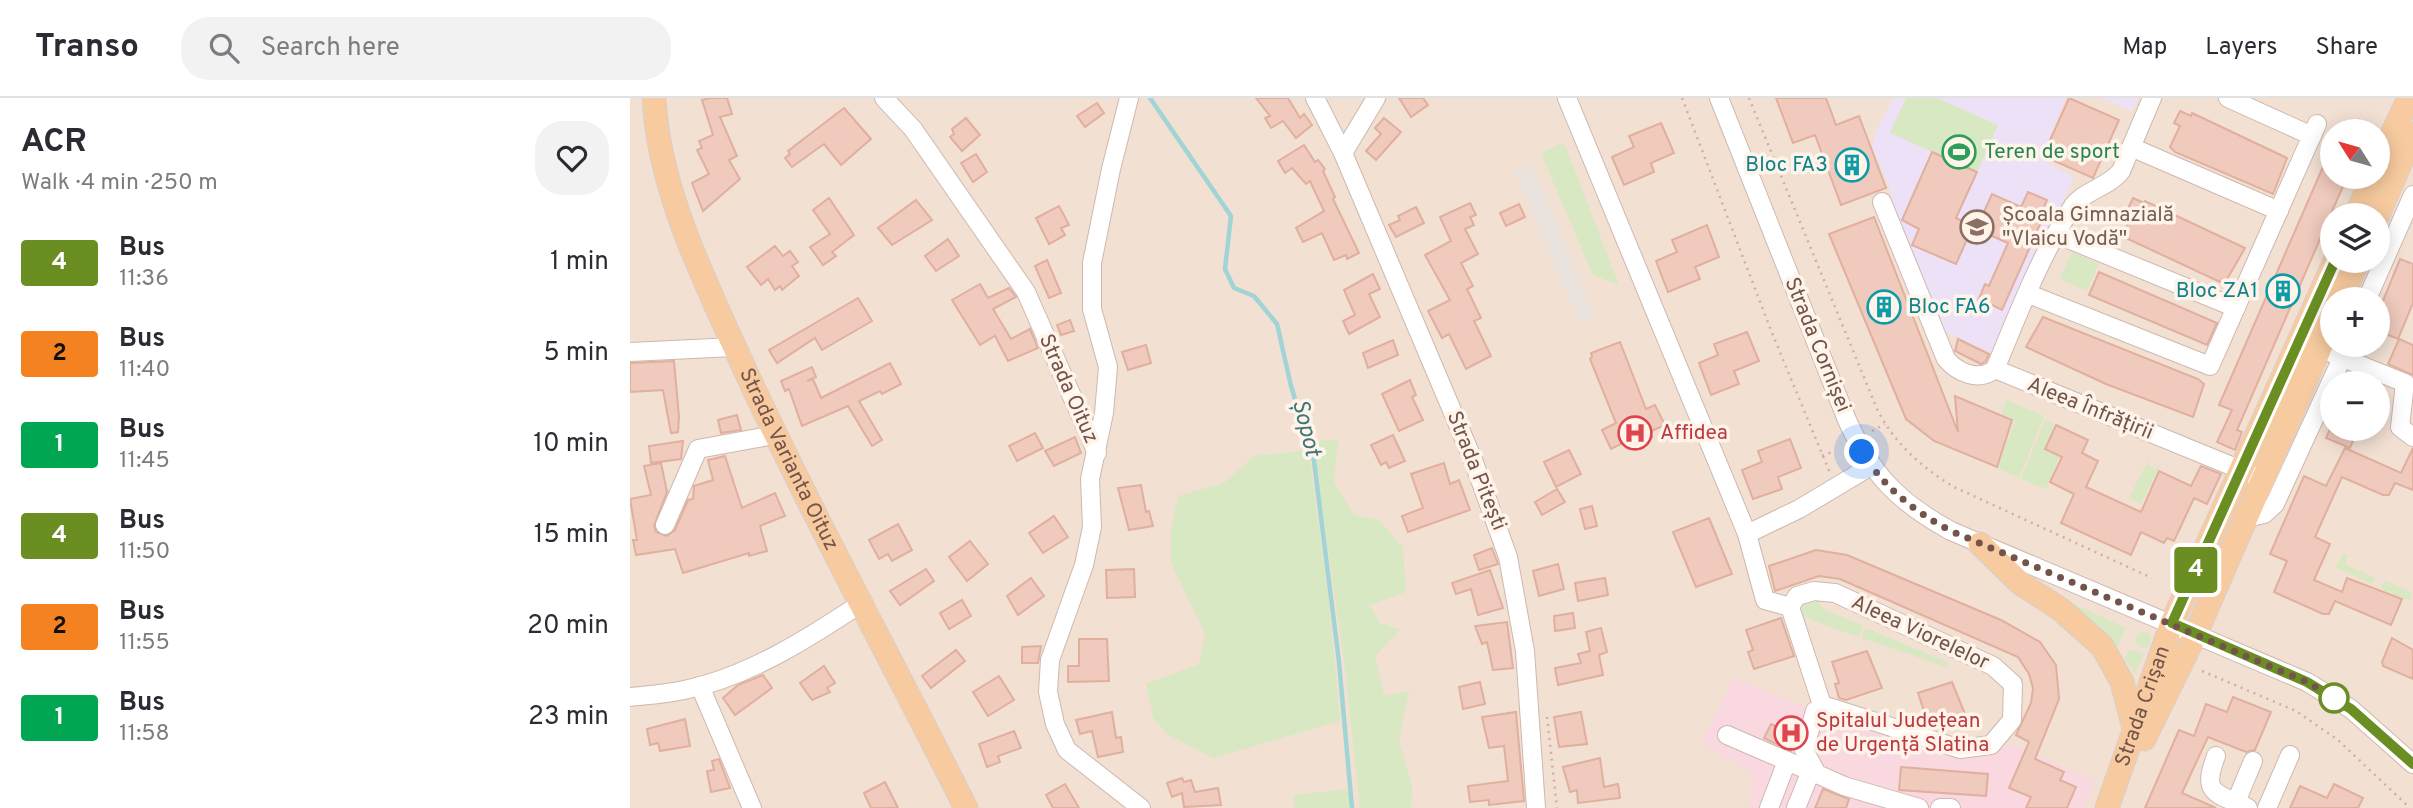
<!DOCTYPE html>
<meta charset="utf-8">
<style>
:root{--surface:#fff;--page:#f2f2f3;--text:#2b2b33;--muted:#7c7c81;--line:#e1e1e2}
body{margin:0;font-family:Overpass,sans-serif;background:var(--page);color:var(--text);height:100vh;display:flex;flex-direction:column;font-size:26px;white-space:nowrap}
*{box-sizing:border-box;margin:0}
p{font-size:23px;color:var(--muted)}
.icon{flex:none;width:38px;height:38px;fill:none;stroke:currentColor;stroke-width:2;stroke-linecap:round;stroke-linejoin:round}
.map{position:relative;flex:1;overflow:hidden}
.details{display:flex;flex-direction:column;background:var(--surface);width:630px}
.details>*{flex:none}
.badge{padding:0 14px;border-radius:5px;font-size:24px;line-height:46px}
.needle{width:46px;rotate:307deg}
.buttons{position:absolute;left:1690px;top:21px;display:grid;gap:14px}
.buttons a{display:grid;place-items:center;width:70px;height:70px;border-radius:50%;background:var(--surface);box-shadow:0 4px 18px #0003;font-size:35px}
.you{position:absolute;width:35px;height:35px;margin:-18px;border:5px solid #fff;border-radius:50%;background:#1a73e8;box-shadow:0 0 0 10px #1a73e833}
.map>.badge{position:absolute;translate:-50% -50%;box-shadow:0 0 0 4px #fff}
.round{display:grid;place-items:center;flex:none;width:74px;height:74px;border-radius:28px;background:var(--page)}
.headline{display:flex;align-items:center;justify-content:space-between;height:119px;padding:0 21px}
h1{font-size:33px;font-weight:700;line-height:52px}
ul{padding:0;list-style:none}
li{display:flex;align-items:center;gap:21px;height:91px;padding:0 21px}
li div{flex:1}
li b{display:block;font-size:26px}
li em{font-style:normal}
li .badge{min-width:77px;font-weight:700;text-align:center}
header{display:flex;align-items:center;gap:42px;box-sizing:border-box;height:98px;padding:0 35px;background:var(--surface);border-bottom:2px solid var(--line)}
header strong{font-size:33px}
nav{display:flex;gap:38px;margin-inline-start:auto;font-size:24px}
.search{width:490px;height:63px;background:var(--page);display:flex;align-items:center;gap:18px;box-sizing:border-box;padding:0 24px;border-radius:28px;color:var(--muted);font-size:26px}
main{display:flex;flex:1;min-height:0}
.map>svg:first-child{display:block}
.residential{fill:#f2e0d3;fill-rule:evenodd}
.industrial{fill:#ebe3de}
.education{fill:#ece1f7}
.medical{fill:#f9d8e0}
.green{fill:#d7e8c3}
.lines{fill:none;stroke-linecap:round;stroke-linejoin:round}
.stream{stroke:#a0d4d5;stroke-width:4.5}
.building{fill:#efcabd;stroke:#e1af9e;stroke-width:2}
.minor-casing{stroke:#ceb8ae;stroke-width:20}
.major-casing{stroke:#d8cfcd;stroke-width:25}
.path{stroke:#d4ada0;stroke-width:2.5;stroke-dasharray:2 5;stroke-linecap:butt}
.minor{stroke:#fff;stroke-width:18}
.major{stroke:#f7cb9f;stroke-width:23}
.line-casing{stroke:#fff;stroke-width:16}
.line{stroke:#6b8e23;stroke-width:10}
.walk{stroke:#73544b;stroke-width:7;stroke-dasharray:0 12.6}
.stop-dot{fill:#fff;stroke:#6b8e23;stroke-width:3.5}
.labels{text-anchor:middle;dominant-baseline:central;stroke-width:7;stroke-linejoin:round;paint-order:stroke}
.leisure-label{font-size:21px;fill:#27864d;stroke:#fef4ea;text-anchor:start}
.culture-label{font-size:21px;fill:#0d838f;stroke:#fef4ea;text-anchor:end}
.education-label{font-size:21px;fill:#785e54;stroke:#fef4ea;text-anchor:start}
.street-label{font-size:21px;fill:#73544b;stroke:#fef4ea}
.health-label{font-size:21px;fill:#be3a42;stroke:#fef4ea;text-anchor:start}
.water-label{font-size:23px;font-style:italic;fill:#407678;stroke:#fef4ea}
</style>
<header>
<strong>Transo</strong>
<div class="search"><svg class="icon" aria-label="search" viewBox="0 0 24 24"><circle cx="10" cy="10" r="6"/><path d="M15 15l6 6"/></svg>Search here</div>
<nav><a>Map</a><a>Layers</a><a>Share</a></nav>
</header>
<main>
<section class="details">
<div class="headline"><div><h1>ACR</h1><p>Walk · 4 min · 250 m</p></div><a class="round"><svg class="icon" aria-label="heart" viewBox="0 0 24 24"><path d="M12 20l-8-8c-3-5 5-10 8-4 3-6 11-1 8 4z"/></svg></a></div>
<ul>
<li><span class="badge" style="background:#6b8e23;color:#fff">4</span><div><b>Bus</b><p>11:36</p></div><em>1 min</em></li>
<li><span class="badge" style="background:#f58220;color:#111">2</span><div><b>Bus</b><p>11:40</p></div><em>5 min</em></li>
<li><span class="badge" style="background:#00a651;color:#fff">1</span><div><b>Bus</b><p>11:45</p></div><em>10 min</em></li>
<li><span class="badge" style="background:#6b8e23;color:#fff">4</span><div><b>Bus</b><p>11:50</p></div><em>15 min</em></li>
<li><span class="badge" style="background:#f58220;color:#111">2</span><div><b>Bus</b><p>11:55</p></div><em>20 min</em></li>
<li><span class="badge" style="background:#00a651;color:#fff">1</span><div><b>Bus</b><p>11:58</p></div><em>23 min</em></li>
</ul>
</section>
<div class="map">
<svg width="1783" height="710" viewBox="0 0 1783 710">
<rect width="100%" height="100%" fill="#fbefe4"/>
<path class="residential" d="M0,0H1783V710H0ZM1703,33H1748V79H1703ZM1703,117H1748V163H1703ZM1703,201H1748V247H1703ZM1703,285H1748V331H1703Z"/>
<path class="industrial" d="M901,65L965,219L949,226L884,72Z"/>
<g class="education">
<path d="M1264,0H1436L1411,61L1444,79L1365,256L1313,233L1272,128L1268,127L1259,89L1242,48L1247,31Z"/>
<path d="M1472,0H1508L1502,13Z"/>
</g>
<path class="medical" d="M1104,580L1212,624L1292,650L1339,655L1386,647L1465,684L1454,710H1120L1123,675L1071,645Z"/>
<g class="green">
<path d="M1276,0H1307L1368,27L1347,74L1260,35Z"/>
<path d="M930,46L935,47L989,187L963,177L912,58L915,53Z"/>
<path d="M1442,154L1469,166L1457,193L1430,181Z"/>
<path d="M1377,302L1414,318L1389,380L1367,370L1385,323L1371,315Z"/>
<path d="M1415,322L1424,326L1413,352L1429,359L1416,391L1391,381Z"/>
<path d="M694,342H708L704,384L724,417L747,421L773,449L776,494L739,507L750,525L771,531L745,558L754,598L779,593L769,643L782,688L781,710H730L714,561L682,344Z"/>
<path d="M679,352L700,514L710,623L583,660L537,636L523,620L516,586L569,566L575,535L541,465V430L548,398L594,385L624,358Z"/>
<path d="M1520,359L1518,367L1526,371L1532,364L1511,406L1499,400Z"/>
<path d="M1714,455L1718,457L1715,466L1745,480L1742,486L1705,469Z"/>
<path d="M1755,482L1782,495L1779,503L1751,491Z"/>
<path d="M1408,490L1496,530L1486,552C1464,524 1439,508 1408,490Z"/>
<path d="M1181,501L1188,502L1193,511L1233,528L1228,539L1171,518L1174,506Z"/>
<path d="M1235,530L1318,564L1316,569L1232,540Z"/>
<circle cx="1513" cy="542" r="8"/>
<path d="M1500,551L1514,556L1503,578L1502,570L1494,561Z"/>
<path d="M720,691L724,710H665L663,697Z"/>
</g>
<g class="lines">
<path class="stream" d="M520,0L601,118L595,171L604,190L624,198L647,226L661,288L684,363L709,564L722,710"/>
</g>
<g class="building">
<path d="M80,0H97L102,16L90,19L107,58L99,62L110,81L73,113L62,85L79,76L67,52L72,50L69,43L83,37L72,2Z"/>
<path d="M626,0H658L670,20L674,16L682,27L666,40L653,23L641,30L635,20L640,18Z"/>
<path d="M769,0H793L798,7L781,19Z"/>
<path d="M1146,0H1196L1206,27L1229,18L1256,90L1211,107L1185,37L1163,45Z"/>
<path d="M1439,0L1489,22L1463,80L1413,58Z"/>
<path d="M467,5L474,15L455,29L447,18Z"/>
<path d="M214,10L241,41L211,67L194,46L162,69L155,60L160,56L158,53Z"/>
<path d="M1550,13L1561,18L1562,15L1657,60L1643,96L1545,54L1540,49L1550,28L1544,25Z"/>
<path d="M336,20L350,37L332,53L320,39L324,36L322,31Z"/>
<path d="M754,20L771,34L746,62L736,53L751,36L745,30Z"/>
<path d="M1031,25L1044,55L1021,65L1024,74L994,87L982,59L1004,49L999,38Z"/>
<path d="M1703,46V79H1717L1607,332L1612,334L1605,352L1587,344L1602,312L1589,307Z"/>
<path d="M674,47L685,64L688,62L695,71L693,73L705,99L703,101L729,155L717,161L716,157L704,162L692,135L673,144L666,130L694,113L680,83L676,86L662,70L655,75L648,63Z"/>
<path d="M1302,54L1347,74L1326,120L1343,128L1326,166L1282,147L1289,131L1272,122Z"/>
<path d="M346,56L357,74L343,84L331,65Z"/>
<path d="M1398,94L1417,102L1409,121L1412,122L1372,212L1360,206L1359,210L1347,205L1355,186L1359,188L1378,145L1346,131L1362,96L1391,109Z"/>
<path d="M199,100L224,137L202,154L206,158L193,167L180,149L200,136L183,112Z"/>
<path d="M1503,100L1514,105L1515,103L1615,150L1596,183L1592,181L1590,184L1498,141L1499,139L1493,136L1503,115L1497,113Z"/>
<path d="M286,102L302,122L262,147L248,130Z"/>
<path d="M840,105L846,117L840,119L844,127L835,131L848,156L831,165L843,188L837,191L851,220L844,223L861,258L836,271L819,236L812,240L798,213L820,202L795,157L821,143L810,119Z"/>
<path d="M889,106L895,119L876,128L870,115Z"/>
<path d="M429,108L439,127L431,130L435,137L419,146L406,120Z"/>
<path d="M786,109L794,125L766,139L759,127L770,122L768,118Z"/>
<path d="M1244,119L1328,334L1325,298L1382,322L1367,369L1304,343L1276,321L1199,136Z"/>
<path d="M1077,127L1089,159L1065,169L1070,181L1038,194L1026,163L1047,154L1042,142Z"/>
<path d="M318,141L329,158L306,173L295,158Z"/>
<path d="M145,148L153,158L160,153L168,164L162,168L169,178L152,192L150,188L145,192L138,181L131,187L117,169Z"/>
<path d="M1770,161L1783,166V205L1768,241L1748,233V215Z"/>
<path d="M417,162L431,195L419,200L405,168Z"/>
<path d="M1469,174L1587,225L1577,247L1459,197Z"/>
<path d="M743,176L750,191L739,196L750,219L719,236L713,223L725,217L714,192Z"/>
<path d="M350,186L358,200L379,190L386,199L363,211L381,241L400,231L408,250L378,263L365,238L350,247L322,202Z"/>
<path d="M228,200L242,223L192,252L185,240L147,265L139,252Z"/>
<path d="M1413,219L1568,281L1574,286L1563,319L1476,286L1396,249Z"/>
<path d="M440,222L444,233L431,237L427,227Z"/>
<path d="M1117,234L1129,263L1104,273L1109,286L1081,297L1069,265L1088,257L1084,246Z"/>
<path d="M1328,241L1359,256L1356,263L1351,266L1325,253Z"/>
<path d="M1769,241L1783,247V277L1758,266Z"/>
<path d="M763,242L768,257L738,270L733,255Z"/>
<path d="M990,244L1016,311L1025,307L1035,327L1019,334L1022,339L1002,348L999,342L981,351L972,332L986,325L960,261L962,259L961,255Z"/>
<path d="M516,247L521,265L498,272L492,254Z"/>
<path d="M44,263L49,319L48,334L41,335L33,292L0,294V265Z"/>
<path d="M260,265L271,286L252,296L250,293L229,303L252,342L242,348L218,308L172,328L159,291L155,293L151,283L182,269L186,279L177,283L183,281L191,300Z"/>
<path d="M780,282L786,297L782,299L793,322L769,333L752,296Z"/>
<path d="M107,317L111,332L91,335L88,322Z"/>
<path d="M1426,327L1458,342L1452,355L1468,363L1456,389L1511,414L1529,373L1561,388L1571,368L1591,376L1577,406L1564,400L1544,443L1537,440L1534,445L1511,434L1501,457L1431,425L1444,396L1420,384L1432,359L1415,351Z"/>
<path d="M1700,331H1728L1720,350L1696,340Z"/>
<path d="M405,335L413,350L387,363L379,348Z"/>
<path d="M763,337L775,363L759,370L756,364L751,367L741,347Z"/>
<path d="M445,339L451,355L424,368L415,353Z"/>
<path d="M1160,341L1171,370L1148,379L1152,391L1123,401L1112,372L1132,364L1128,353Z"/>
<path d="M53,343L51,361L21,365L19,348Z"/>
<path d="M1715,350L1771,375L1783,350V392L1765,385L1759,397H1753L1712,379L1685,439L1700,446L1684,482L1712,494L1717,480L1772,501L1761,527L1705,503L1699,516H1693L1644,494L1657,463L1640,456L1674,378L1696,388Z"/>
<path d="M939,352L951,376L926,389L914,364Z"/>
<path d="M95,358L112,410L145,395L155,418L130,428L137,453L119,458V455L53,475L45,451L6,457L3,442H7L0,401L21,397L14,368L31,365L37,394L24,428L26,434L37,438L45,432L58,402L63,401L64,388L83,382L78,362Z"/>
<path d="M814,365L820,386L829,382L840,412L778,434L772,418L793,410L781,376Z"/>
<path d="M511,387L516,414L519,413L523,428L499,432L488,390Z"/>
<path d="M927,391L935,404L912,417L905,404Z"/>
<path d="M962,408L967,428L955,431L950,411Z"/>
<path d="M424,418L438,439L413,455L399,435Z"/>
<path d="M1079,420L1102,476L1066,489L1043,434Z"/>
<path d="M268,426L282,452L262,463L258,456L249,461L239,442Z"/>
<path d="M340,443L358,466L337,483L319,459Z"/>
<path d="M862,450L868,466L849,472L844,457Z"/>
<path d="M1186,452L1217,457L1371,522L1410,544L1426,567L1429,601L1405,661L1434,674L1430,682L1446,689L1437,710H1396L1401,699L1379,690L1399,644L1386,637L1401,605L1403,590L1399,576L1388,559L1210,481L1189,478L1145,493L1139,468Z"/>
<path d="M928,466L934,491L909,498L903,473Z"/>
<path d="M296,471L304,483L270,507L260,493Z"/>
<path d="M504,471L505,499L477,500L476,472Z"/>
<path d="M860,472L873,510L848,517L841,491L826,496L822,485Z"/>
<path d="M401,480L414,498L388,517L377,498Z"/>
<path d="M975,480L978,497L948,503L945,485Z"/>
<path d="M332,502L341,518L319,531L310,515Z"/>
<path d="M943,515L945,530L925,533L924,518Z"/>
<path d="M1151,520L1164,558L1124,571L1118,554L1123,552L1116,532Z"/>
<path d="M877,524L883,570L863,572L857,544L852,546L845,528Z"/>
<path d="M971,530L977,554L969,557L973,577L928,587L925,570L951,565L948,556L960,553L956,534Z"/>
<path d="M1762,540L1783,552V581L1753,568L1752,564Z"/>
<path d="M449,541H477L479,583L438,584V568H449Z"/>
<path d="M411,548L408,565H392V549Z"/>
<path d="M326,552L335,563L301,590L292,578Z"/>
<path d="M1237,553L1252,590L1216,602L1209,600L1205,586L1209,585L1202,564Z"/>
<path d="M194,568L205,585L197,590L200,594L182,602L170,585Z"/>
<path d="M133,577L142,590L105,617L93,600L108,587Z"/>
<path d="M369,578L384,602L358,618L343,594Z"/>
<path d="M850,584L855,606L833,611L829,589Z"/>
<path d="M1322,584L1337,621L1306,631L1293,627L1290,617L1295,616L1288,595Z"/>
<path d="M1603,599L1641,614L1625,652L1616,654L1578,639L1552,695L1586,710H1515L1549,632L1564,638L1576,606L1597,614Z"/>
<path d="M482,614L486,640L491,639L493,654L468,659L462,633L450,636L446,622Z"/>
<path d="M886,614L894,703L859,707V702L840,704L838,688L878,683L874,648L859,650L852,619Z"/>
<path d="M951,614L957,646L929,649L924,619Z"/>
<path d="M55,621L60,648L30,653L28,645L20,647L17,631Z"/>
<path d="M1141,626L1166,639L1161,653L1134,640Z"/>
<path d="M384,633L391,650L368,658L370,664L357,669L349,646Z"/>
<path d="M970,660L974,689L988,686L990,700L948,705L947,692L940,694L933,669Z"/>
<path d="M89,661L100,690L81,694L77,673L84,672L82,663Z"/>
<path d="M1271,669L1358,676L1356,698L1269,692Z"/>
<path d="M552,680L554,684L561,682L565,694L588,690L591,707L554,709L552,695L542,699L537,685Z"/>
<path d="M255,684L268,710H241L234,695Z"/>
<path d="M435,686L449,710H423L416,697Z"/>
<path d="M1704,686L1733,700L1728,710H1660L1670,688L1697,700Z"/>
<path d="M1193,691L1219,701L1216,710H1185Z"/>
</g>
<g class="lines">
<defs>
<g id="minor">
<path d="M254,0L283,31L396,194L467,355"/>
<path d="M499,0L481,71L462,165V211L478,269L474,315L460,381L462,429L454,467L420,562L418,594L425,626L437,652L511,710"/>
<path d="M685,0L713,55L843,362L878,459L895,553L906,710"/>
<path d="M937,0L1117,436L1169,411L1241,368"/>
<path d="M1089,0L1217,322C1242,377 1268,404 1321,433L1677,584L1721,611L1783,666"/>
<path d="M1598,0L1682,38"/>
<path d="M1501,49L1649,113"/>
<path d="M713,55L746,0"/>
<path d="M1252,104L1316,261C1328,275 1349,284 1365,271"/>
<path d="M1426,136L1606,210"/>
<path d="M1399,196L1580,268L1687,26"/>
<path d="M1737,201L1783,97"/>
<path d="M0,254L104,249"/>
<path d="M1703,256L1775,285L1770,329L1783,339"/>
<path d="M1365,271C1387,219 1411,155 1443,108C1455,92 1479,89 1491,73L1522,0"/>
<path d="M1365,271L1621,376"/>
<path d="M1616,420L1634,416L1645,406L1718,247"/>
<path d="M35,427L68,351L144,337"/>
<path d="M1117,436L1135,502L1160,509L1167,498L1184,493L1205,495L1363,568L1383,586L1382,622L1361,647L1330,651L1199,609L1185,613L1174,652L1187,676L1214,688L1289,710"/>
<path d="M1160,509L1193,610"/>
<path d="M70,588L122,710"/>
<path d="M0,599C18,597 36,596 54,592C118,579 179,540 233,504"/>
<path d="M1097,637L1187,676"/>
<path d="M1586,658C1571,698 1586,694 1618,710"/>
<path d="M1606,704L1623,663"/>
<path d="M1139,710L1157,663"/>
<path d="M1166,710L1181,673"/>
<path d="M1310,710H1321"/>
<path d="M1637,710L1660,657"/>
</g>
<g id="major">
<path id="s1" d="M24,0C29,89 69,170 105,250C176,406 259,557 336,710"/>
<path d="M1748,66L1779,0"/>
<path d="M1726,117L1743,79"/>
<path d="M1748,117L1783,36"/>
<path d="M1711,201L1728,163"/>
<path d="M1350,446L1390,485L1430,511L1472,548L1492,584L1504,630"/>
<path d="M1514,641L1566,535L1703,220"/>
<path id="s2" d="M1477,710L1542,525L1705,163"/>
</g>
</defs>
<use href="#minor" class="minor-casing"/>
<use href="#major" class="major-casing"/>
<g class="path">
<path d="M1052,0L1142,235L1200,375"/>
<path d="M1119,0L1247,311C1264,345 1291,369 1324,389L1522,480"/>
<path d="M1242,333L1255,326"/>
<path d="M1192,358L1204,353"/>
<path d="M1572,573L1666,613L1708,642L1780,710"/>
<path d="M917,619L927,710"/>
</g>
<use href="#minor" class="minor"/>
<use href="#major" class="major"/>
</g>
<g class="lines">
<defs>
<path id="line" d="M1705,163L1542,525L1677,584L1721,611L1783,666"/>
</defs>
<use href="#line" class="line-casing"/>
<use href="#line" class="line"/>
<path class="walk" d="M1232,354C1254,390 1284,413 1321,433L1677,584L1704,600"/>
</g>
<defs>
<symbol id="stadium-ring" viewBox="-11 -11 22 22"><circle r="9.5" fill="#fef4ea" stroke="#2e9e5b" stroke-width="1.5"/><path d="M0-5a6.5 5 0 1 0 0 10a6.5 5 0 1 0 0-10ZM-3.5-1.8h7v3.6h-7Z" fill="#2e9e5b"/></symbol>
<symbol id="building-ring" viewBox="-11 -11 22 22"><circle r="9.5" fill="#fef4ea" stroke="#0f9aa8" stroke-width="1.5"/><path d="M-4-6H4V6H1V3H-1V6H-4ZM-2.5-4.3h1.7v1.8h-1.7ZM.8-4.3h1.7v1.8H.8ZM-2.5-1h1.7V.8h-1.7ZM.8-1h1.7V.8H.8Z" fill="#0f9aa8"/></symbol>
<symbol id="school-ring" viewBox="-11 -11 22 22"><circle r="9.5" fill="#fef4ea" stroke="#8d6e63" stroke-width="1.5"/><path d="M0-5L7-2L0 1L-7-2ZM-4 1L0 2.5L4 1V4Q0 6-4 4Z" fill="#8d6e63"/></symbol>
<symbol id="hospital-ring" viewBox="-11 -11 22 22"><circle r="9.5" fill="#fef4ea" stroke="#e0444e" stroke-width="1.5"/><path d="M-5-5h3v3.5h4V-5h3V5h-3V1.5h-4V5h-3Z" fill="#e0444e"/></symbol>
</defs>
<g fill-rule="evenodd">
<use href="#stadium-ring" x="1310" y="35" width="38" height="38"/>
<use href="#building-ring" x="1203" y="48" width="38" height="38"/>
<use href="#school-ring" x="1328" y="110" width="38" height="38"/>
<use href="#building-ring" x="1634" y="174" width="38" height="38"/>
<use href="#building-ring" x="1235" y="190" width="38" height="38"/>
<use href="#hospital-ring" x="986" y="316" width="38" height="38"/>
<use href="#hospital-ring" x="1142" y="616" width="38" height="38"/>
</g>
<circle class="stop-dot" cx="1704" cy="600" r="14"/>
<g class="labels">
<g class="leisure-label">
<text x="1354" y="54">Teren de sport</text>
</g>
<g class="culture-label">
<text x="1198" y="67">Bloc FA3</text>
<text x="1628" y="193">Bloc ZA1</text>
<text x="1278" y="209" text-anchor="start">Bloc FA6</text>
</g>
<g class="education-label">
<text x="1372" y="117">Școala Gimnazială<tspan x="1372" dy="24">"Vlaicu Vodă"</tspan></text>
</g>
<g class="street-label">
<text transform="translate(1187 247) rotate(68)">Strada Cornișei</text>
<text transform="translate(438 291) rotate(66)">Strada Oituz</text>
<text transform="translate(1460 311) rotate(22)">Aleea Înfrățirii</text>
<text stroke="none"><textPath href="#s1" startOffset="388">Strada Varianta Oituz</textPath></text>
<text transform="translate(846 373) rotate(68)">Strada Pitești</text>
<text transform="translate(1290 535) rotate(25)">Aleea Viorelelor</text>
<text stroke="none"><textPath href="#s2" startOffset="108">Strada Crișan</textPath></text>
</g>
<g class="health-label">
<text x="1030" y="335">Affidea</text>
<text x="1186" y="623">Spitalul Județean<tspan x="1186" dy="24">de Urgență Slatina</tspan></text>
</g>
<g class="water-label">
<text transform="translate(675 330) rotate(76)">Șopot</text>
</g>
</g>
</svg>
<div class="buttons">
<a><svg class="needle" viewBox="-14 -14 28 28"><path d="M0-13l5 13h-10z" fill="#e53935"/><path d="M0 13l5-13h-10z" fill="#7c7c81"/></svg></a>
<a><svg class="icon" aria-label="layers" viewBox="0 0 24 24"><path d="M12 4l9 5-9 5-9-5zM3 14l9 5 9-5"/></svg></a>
<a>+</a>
<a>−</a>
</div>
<div class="you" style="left:1232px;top:354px"></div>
<b class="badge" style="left:1566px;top:472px;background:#6b8e23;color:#fff">4</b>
</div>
</main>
